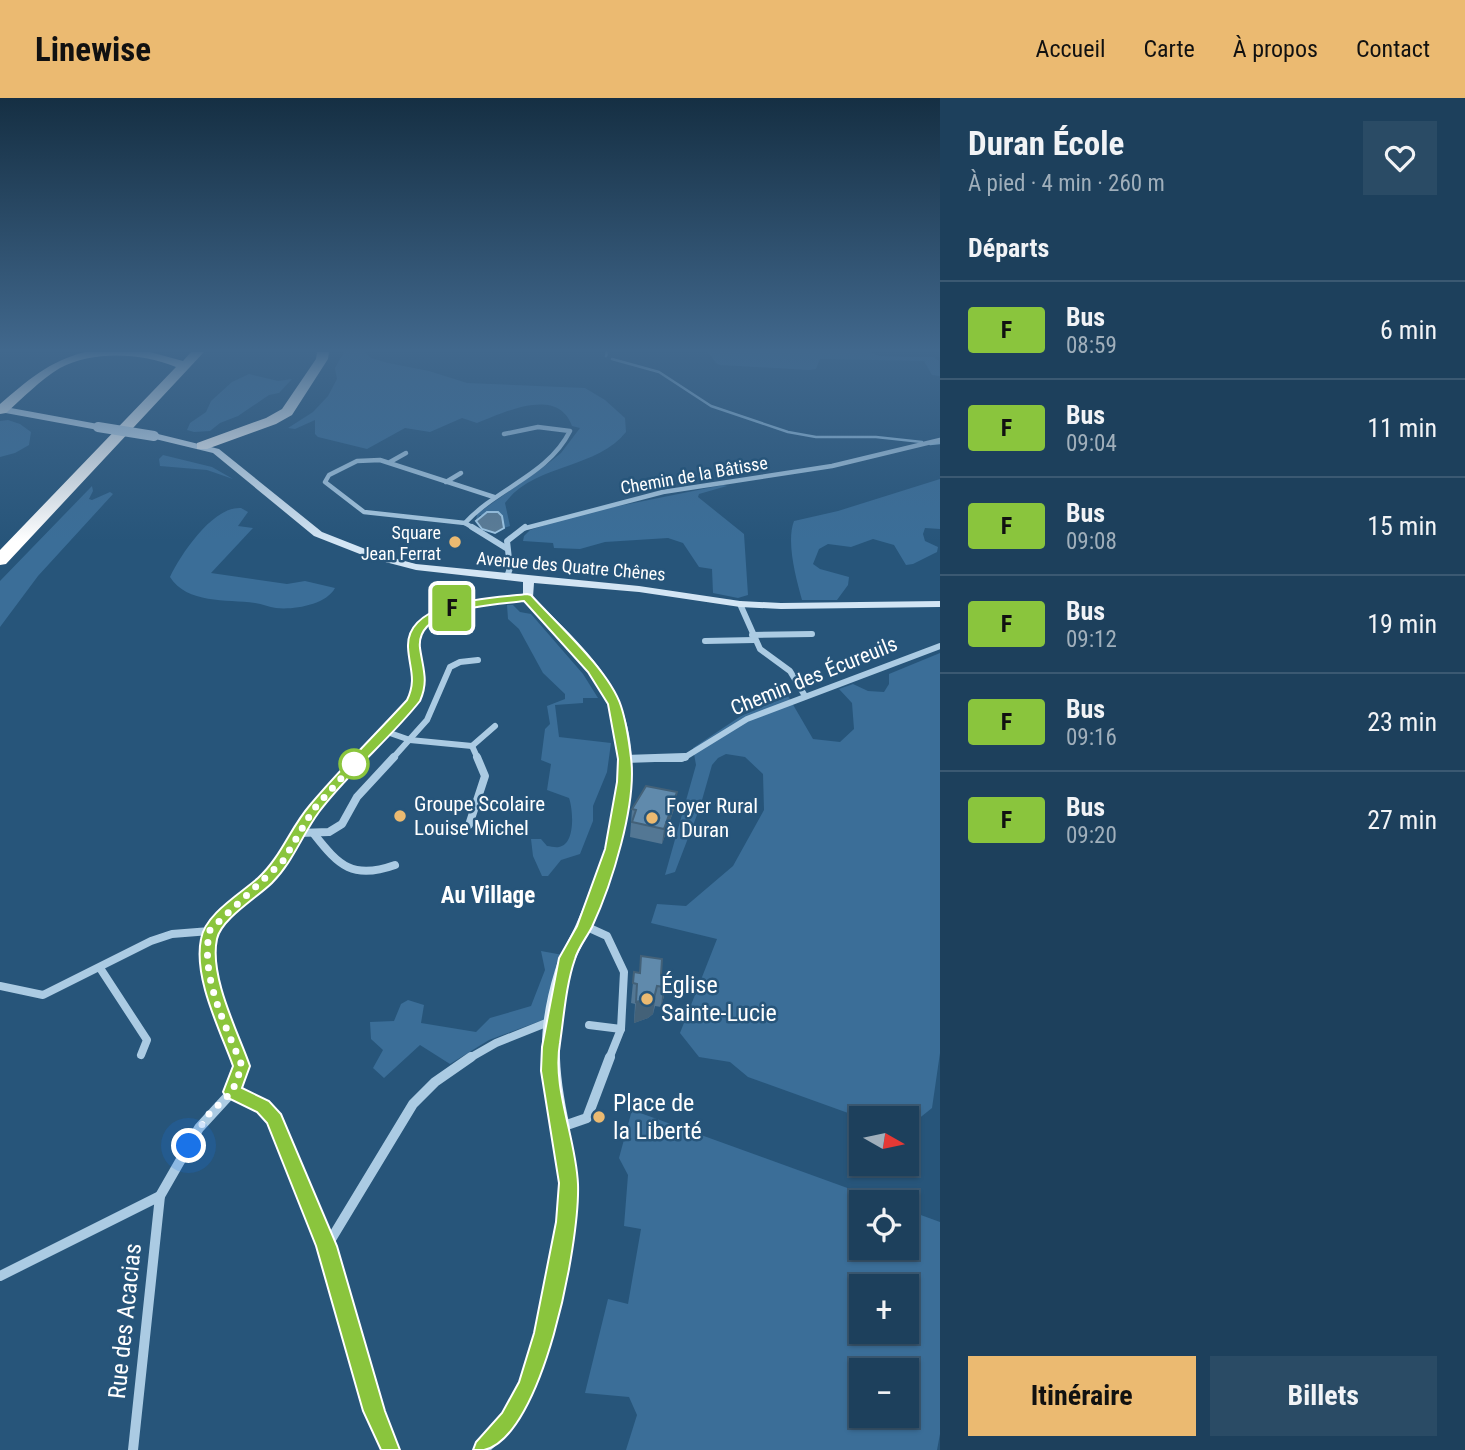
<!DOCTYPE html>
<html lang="fr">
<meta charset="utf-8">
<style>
:root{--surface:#1d405c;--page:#2a4b65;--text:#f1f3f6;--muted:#a0afbb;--line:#3b5972;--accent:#ebba71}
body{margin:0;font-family:"Roboto Condensed",sans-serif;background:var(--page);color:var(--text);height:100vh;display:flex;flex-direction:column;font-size:26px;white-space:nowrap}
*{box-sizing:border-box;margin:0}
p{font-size:23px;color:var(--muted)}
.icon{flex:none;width:38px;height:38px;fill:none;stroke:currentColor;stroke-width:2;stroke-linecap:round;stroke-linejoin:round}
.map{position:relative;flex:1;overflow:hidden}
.details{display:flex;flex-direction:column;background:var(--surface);width:525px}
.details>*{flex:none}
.badge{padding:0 14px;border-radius:5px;font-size:24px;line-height:46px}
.needle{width:46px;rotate:99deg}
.buttons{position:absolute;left:849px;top:1008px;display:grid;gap:14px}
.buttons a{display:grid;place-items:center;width:70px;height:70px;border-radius:0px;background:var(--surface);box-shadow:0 2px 5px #0004,0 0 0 2px var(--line);font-size:35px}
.you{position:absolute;width:35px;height:35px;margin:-18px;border:5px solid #fff;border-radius:50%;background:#1a73e8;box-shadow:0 0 0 10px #1a73e833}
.map>.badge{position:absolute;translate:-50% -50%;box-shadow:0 0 0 4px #fff}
h2{padding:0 28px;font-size:26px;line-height:63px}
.round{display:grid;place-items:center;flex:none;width:74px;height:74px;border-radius:0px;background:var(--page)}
.head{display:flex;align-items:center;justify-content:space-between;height:119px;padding:0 28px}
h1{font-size:33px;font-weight:700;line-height:52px}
.cta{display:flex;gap:14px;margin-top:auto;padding:14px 28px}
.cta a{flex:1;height:80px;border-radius:0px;background:var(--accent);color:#111;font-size:28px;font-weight:700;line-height:80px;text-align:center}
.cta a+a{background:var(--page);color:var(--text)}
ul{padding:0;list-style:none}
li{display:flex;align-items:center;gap:21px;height:98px;padding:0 28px;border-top:2px solid var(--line)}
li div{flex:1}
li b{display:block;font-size:26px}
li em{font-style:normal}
li .badge{min-width:77px;font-weight:700;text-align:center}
header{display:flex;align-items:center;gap:42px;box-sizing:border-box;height:98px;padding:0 35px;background:var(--accent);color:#111}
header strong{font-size:33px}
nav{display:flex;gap:38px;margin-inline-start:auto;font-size:24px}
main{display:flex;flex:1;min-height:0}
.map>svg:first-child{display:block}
.green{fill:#3b6e98;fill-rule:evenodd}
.water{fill:#5b7c96;stroke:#9fc7e4;stroke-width:2}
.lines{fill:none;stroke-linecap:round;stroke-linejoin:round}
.stream{stroke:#9fc7e4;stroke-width:2.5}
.street-far3{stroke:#abcbe3;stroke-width:4.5}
.street-far2{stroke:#abcbe3;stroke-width:6}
.street-far1{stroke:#abcbe3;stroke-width:8}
.street{stroke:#abcbe3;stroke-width:10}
.secondary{fill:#d3e5f4;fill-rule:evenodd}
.highway{fill:#fff;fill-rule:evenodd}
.secondary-bridge{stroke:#d3e5f4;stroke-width:10}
.wall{fill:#537794}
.shaded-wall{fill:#436178}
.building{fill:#608aac;stroke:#436178;stroke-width:2}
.line{fill:#8ac53d;stroke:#fff;stroke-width:2}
.walk{stroke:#fff;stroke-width:7;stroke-dasharray:0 12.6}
.poi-dot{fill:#ebba71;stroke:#27557a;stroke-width:2.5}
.stop-dot{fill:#fff;stroke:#8ac53d;stroke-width:3.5}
.labels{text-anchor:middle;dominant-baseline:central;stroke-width:5;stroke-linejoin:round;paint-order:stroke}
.far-street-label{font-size:18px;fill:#fff;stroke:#27557a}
.far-poi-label{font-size:18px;fill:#fff;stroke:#27557a;text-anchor:end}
.street-label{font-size:21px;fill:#fff;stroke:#27557a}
.poi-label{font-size:21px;fill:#fff;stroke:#27557a;text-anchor:start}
.neighbourhood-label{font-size:23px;font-weight:bold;fill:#fff;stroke:#27557a}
.near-poi-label{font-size:24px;fill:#fff;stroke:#27557a;text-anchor:start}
.near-street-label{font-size:24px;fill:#fff;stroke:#27557a}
</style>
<header>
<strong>Linewise</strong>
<nav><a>Accueil</a><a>Carte</a><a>À propos</a><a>Contact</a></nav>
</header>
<main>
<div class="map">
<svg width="940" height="1352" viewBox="0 0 940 1352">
<rect width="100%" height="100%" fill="#27557a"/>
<g class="green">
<path d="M344,254H364L371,260L388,265L429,273L467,285L585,290L605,302L625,320L626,334C597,371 533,366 505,405L510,428L504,430L502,418L480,417L476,423L477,416L546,367L561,355L580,330L572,328C558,288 505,314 477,325L462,320L430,334L405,330L367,351L318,339L315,336V322L295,331L288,330L313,314L328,298L337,281L335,270Z"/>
<path d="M708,254H869L880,258L933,259L939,263L940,278L932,277L924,263L820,261L816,271L809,272L720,267L716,265Z"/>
<path d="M249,276L278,283L292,281L279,295L269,297L238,318L220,325L210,333L194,334L187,332L190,325L206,314L211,303L232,284Z"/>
<path d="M8,322L20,326L31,334L29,347L15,355L0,359V323Z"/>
<path d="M163,357L212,369L233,381L207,372L160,368L159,361Z"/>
<path d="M940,381V431L925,430L923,436L925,443L938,449L937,454L913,466L906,467L894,447L873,441L851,449L828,446L819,451L813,466L820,471L849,479L848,487L837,502H802C796,480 786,444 794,423L838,413Z"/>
<path d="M723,387L727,388L699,396L698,399L744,436L748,497L738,500L713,495L712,471L699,469L683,445L668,440L605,444L580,451L554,450L553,445L523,443L524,438L530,432L579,416Z"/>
<path d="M92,388L93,393L89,401L92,402L110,394L113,396L38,478L0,529V483Z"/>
<path d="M241,410L248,414L238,428L253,430L211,475L287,486L305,483L335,490C326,507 293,512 276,510C269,509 262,506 255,505C226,501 187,506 170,479C181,456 213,408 241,410Z"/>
<path d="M507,507H513L520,514L531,516L583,576L598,600H583V605L555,607L559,639L611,645L607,674L593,708V723L580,756L561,762L548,778H542L533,758L531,741H541L547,748C551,748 555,750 559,749C576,746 573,711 569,700L547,692L551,666L541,662L545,631L550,626L547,608L565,601V596L543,575L519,531L508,521Z"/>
<path d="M940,555V955L932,1010L907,1030L906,1020H862L748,979L730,964L699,959L680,935L717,841L651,825L657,806L686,808L733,768L764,712L763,676L745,659L726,656L718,660L712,667L700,709L675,774L665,777L696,667L693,650L741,618L788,598L813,641L840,644L854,631L852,605L839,591L853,586L868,593L884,594L889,586V576Z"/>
<path d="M541,853L563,857L548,920L489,942L450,966L420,947L384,980L373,970L383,952L371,941L370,924L394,923L401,906L408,902L424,907L421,925L476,934L490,920L531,908L545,872Z"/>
<path d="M632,1012L886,1104H861V1150H906L907,1112L940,1124V1336L937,1352H626L637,1317L629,1299L585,1295L608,1201L628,1206L641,1131L624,1128L628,1077L619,1060ZM861,1188H906V1234H861ZM861,1272H906V1318H861Z"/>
</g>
<path class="water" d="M487,414H498L502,418L504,430L495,435L482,431L476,423Z"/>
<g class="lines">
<g class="stream">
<path d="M606,258L607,254"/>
<path d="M612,261L659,274L711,308L788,334L816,339H876L922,344"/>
<path d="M930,346L940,345"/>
</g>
<g class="street-far3">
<path d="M390,364L406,355"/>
<path d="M446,384L461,375"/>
<path d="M465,425C497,390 548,377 570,333L538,329L504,336"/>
<path d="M475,431L465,425L364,414L325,384L329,377L357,363L380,362L494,399"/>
<path d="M522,431L663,394L832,368L940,342"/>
</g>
<g class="street-far2">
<path d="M472,429L506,450"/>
<path d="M507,479L510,470L507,443L525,429"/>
<path d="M740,506L760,551L790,573L805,598"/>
<path d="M752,537L812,536"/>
<path d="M705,543L754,542"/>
<path d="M387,634L410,642L472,648"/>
<path d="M472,648L495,628"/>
<path d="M472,648L478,661"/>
<path d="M360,661C375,644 403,621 414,601C422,586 415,571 414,554C412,503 491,503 527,500"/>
<path d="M392,661L427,622L450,569L460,564L478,562"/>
<path d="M625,661H682L747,621L940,548"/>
</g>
<g class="street-far1">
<path d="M625,661L685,659"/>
<path d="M469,727L485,678L477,659"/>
<path d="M299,735L329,734L342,726L357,699L394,659"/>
<path d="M314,736C339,768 353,782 395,767"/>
<path d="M585,828L607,838L624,874L621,931L609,961"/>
<path d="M100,870L147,942L141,957"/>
<path d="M0,888L43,897L151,843L172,836L210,833"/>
<path d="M589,927L621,931"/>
<path d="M239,961C222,920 203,878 210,833L283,763L313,712L361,659"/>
<path d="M468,961L496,945L551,923"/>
</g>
<g class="street">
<path d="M232,994L263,1008L274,1021L327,1148L374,1313L389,1352"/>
<path d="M327,1148L413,1006L435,984L471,959"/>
<path d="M0,1178L160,1098L199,1030L232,994L242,968L239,959"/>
<path d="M133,1352L160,1098"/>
<path d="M484,1352C494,1342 505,1332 512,1319C550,1253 567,1164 568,1087C568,1068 563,1048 561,1029L587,1020L610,959"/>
</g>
<g class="secondary">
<path d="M0,308L98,326L103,329L98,332L0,314Z"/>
<path d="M154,335L219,351L322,434L378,456L416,466L639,488L740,503L781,505L940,503V509L781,511L740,509L639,494L534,485L533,499C564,531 603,563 620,606C649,676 621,756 594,823C587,840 577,854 572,871C555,930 557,970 570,1029L568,1034L561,1037L554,1034L552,1029C539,970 537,931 555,872C560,855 570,841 577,824C608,755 641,662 600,590C580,556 549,530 523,502V484L416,472L370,460L314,438L213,355L151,340L149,338Z"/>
</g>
<g class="highway">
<path d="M85,254H150L183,263L191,254H204L6,466L0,467V452L176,269C143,255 93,252 60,270C40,282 23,300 6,315L0,316V306C27,283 49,263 85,254Z"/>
<path d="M317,254H329L328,261L292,317L276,326L207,351H197V345L266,320L282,311L316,261Z"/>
</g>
<path class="secondary-bridge" d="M98,329L154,338"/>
</g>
<g class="wall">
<path d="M675,708L662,746L630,739L632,711Z"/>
<path d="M634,874L667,878L664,898L661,909L655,908L653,916L648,920L634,925L635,906L631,905Z"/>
</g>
<g class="shaded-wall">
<path d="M677,694L675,708L662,746L664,731Z"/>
<path d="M667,878L664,898L661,909L663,889Z"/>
<path d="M657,888L653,916L648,920L634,925L636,904Z"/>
</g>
<g class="building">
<path d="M646,688L677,694L664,731L632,724L636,712L632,711Z"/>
<path d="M641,858L662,861L661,877L667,878L663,889L657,888L655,896L650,900L636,904L637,886L633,885L634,874L640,875Z"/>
</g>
<linearGradient id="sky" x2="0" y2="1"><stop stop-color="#152f43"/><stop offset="0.57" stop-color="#41688d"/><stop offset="1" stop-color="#41688d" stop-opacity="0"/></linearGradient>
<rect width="940" height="443" fill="url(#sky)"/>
<path class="line" d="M527,496L531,497C557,526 609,572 621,608C626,623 629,643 631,660C637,706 612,786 592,829C587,839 578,850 575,861C566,887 564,918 560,945C552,991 576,1039 578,1086C580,1145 543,1339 484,1352H473L476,1344L502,1315L519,1284L534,1235L556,1124L559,1085L541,973L542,949L559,860L577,828L605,751L617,684L618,661L608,606L588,574L524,503C497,507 415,508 420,550C423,571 429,583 420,603C389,642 349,674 319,714C302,737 293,764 272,785C258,799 221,821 217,841C209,878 238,934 250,968L242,990L269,1003L281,1016L337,1148L385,1313L400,1352H381L363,1313L316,1148L267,1025L257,1014L226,999L223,994L233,968C220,932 193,880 201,841C205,816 240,796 258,780C281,759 290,730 310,707C341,670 375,637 407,602C417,581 409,570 408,549C406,501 495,500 527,496Z"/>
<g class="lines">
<path class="walk" d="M189,1048L207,1018L232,994L242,968C226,928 199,877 210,832L283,763L313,712L354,666"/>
</g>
<g class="poi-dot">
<circle cx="455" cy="444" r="7"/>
<circle cx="400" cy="718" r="7"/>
<circle cx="652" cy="720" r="7"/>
<circle cx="647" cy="901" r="7"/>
<circle cx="599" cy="1019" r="7"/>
</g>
<circle class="stop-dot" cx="354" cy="666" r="14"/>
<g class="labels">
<g class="far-street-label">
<text transform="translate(694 377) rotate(-10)">Chemin de la Bâtisse</text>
<text transform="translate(571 468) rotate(5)">Avenue des Quatre Chênes</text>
</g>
<g class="far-poi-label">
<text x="441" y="434">Square<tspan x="441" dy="21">Jean Ferrat</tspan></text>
</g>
<g class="street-label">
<text transform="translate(814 578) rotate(-22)">Chemin des Écureuils</text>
</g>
<g class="poi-label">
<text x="414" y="706">Groupe Scolaire<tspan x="414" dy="24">Louise Michel</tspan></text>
<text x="666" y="708">Foyer Rural<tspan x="666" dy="24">à Duran</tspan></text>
</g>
<g class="neighbourhood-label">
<text x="488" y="797">Au Village</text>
</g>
<g class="near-poi-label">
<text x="661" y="887">Église<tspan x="661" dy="28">Sainte-Lucie</tspan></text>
<text x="613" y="1005">Place de<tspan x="613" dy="28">la Liberté</tspan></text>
</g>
<g class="near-street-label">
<text transform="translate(125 1223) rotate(-84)">Rue des Acacias</text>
</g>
</g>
</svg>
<div class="buttons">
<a><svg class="needle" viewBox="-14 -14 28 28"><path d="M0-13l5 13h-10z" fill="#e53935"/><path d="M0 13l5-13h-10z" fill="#a0afbb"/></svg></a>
<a><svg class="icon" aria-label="locate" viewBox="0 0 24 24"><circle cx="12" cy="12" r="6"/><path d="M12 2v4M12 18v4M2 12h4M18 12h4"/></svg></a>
<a>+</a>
<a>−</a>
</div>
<div class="you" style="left:189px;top:1048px"></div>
<b class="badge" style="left:452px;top:510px;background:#8ac53d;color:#111">F</b>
</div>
<section class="details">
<div class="head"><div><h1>Duran École</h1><p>À pied · 4 min · 260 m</p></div><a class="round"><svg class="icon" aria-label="heart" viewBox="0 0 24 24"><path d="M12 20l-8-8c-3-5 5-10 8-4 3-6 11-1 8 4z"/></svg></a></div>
<h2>Départs</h2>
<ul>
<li><span class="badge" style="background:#8ac53d;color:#111">F</span><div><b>Bus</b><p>08:59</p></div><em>6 min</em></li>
<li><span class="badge" style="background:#8ac53d;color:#111">F</span><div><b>Bus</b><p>09:04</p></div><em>11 min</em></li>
<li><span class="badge" style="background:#8ac53d;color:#111">F</span><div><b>Bus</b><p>09:08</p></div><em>15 min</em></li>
<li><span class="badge" style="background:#8ac53d;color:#111">F</span><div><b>Bus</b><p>09:12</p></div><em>19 min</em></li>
<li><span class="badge" style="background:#8ac53d;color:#111">F</span><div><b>Bus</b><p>09:16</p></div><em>23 min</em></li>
<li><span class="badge" style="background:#8ac53d;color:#111">F</span><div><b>Bus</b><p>09:20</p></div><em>27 min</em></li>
</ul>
<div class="cta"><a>Itinéraire</a><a>Billets</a></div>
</section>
</main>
